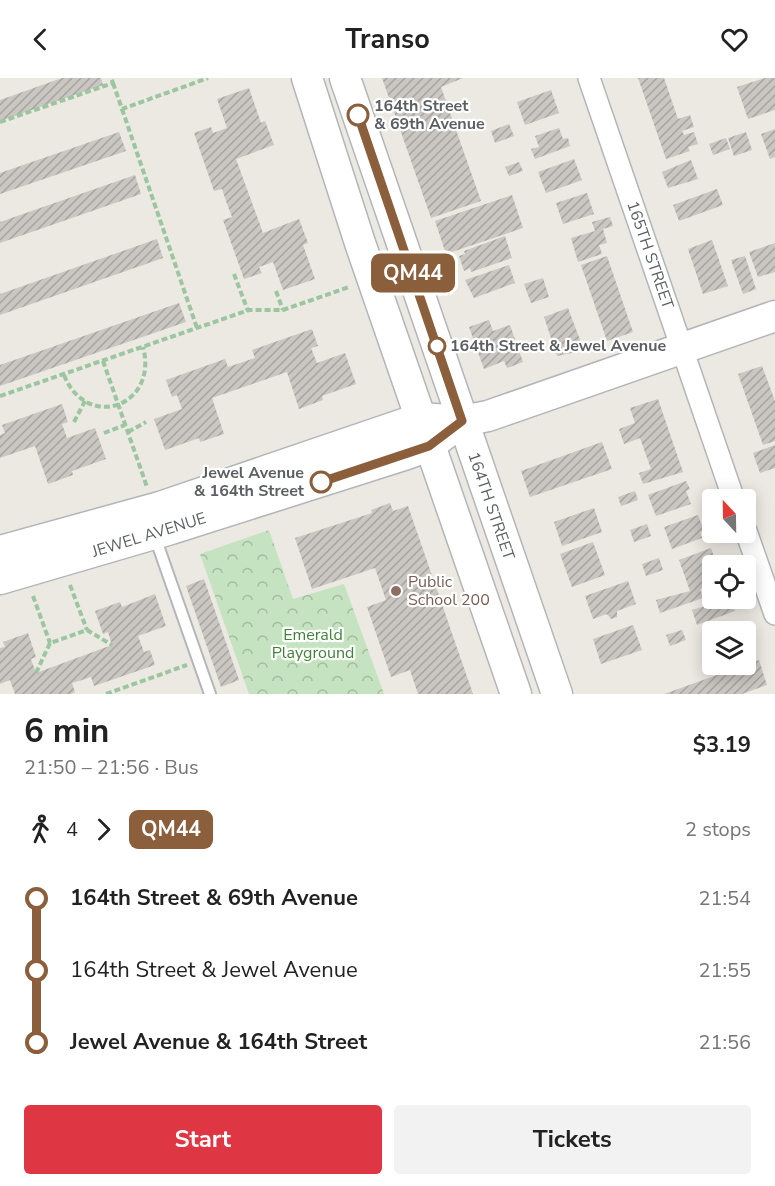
<!DOCTYPE html>
<meta charset="utf-8">
<style>
:root{--surface:#fff;--page:#f2f2f2;--text:#222;--muted:#767676;--accent:#df3643}
body{margin:0;font-family:"Nunito Sans",sans-serif;background:var(--page);color:var(--text);height:100vh;display:flex;flex-direction:column;font-size:22px;white-space:nowrap}
*{box-sizing:border-box;margin:0}
p{font-size:20px;color:var(--muted)}
.icon{flex:none;width:33px;height:33px;fill:none;stroke:currentColor;stroke-width:2;stroke-linecap:round;stroke-linejoin:round}
.map{position:relative;height:616px;overflow:hidden}
.panel{display:flex;flex-direction:column;background:var(--surface);flex:1}
.panel>*{flex:none}
.badge{padding:0 12px;border-radius:9px;font-size:21px;line-height:39px}
.needle{width:39px;rotate:338deg}
.tools{position:absolute;left:702px;top:411px;display:grid;gap:12px}
.tools a{display:grid;place-items:center;width:54px;height:54px;border-radius:6px;background:var(--surface);box-shadow:0 3px 15px #0003;font-size:30px}
.map>.badge{position:absolute;translate:-50% -50%;box-shadow:0 0 0 3px #fff}
.legs{display:flex;align-items:center;gap:9px;height:66px;padding:0 24px;font-size:20px}
.legs p{margin-inline-start:auto}
.headline{display:flex;align-items:center;justify-content:space-between;height:102px;padding:0 24px}
h1{font-size:33px;font-weight:700;line-height:45px}
.cta{display:flex;gap:12px;margin-top:auto;padding:12px 24px}
.cta a{flex:1;height:69px;border-radius:6px;background:var(--accent);color:#fff;font-size:24px;font-weight:700;line-height:69px;text-align:center}
.cta a+a{background:var(--page);color:var(--text)}
ul{padding:0 24px;list-style:none}
li{display:flex;align-items:center;gap:21px;height:72px;font-size:22px}
li i{display:grid;place-items:center;width:9px;height:100%;margin:0 8px;background:currentColor}
li i::after{content:'';width:15px;height:15px;margin:-8px;border:4px solid;border-radius:50%;background:var(--surface)}
li p{margin-inline-start:auto}
li:first-child i{background:linear-gradient(#0000 50%,currentColor 0)}
li:last-child i{background:linear-gradient(currentColor 50%,#0000 0)}
header{display:flex;justify-content:space-between;align-items:center;height:78px;padding:0 24px;background:var(--surface);font-size:27px;font-weight:700}
.map>svg:first-child{display:block}
.forest{fill:url(#forest-crowns)}
.building{fill:url(#building-hatch)}
.lines{fill:none;stroke-linecap:round;stroke-linejoin:round}
.lane-casing{stroke:#b3b6b9;stroke-width:14}
.street-casing{stroke:#b3b6b9;stroke-width:24}
.secondary-casing{stroke:#b2b6b9;stroke-width:33}
.path{stroke:#9bc6a0;stroke-width:4;stroke-dasharray:6 3;stroke-linecap:butt}
.lane{stroke:#fff;stroke-width:10}
.street{stroke:#fff;stroke-width:21}
.secondary{stroke:#fff;stroke-width:30}
.line-1-casing{stroke:#fff;stroke-width:14}
.line-1{stroke:#8b5e3c;stroke-width:9}
.stop-1-dot{fill:#fff;stroke:#8b5e3c;stroke-width:3}
.education-dot{fill:#8d6e63;stroke:#fff;stroke-width:2}
.labels{text-anchor:middle;dominant-baseline:central;stroke-width:4.5;stroke-linejoin:round;paint-order:stroke}
.stop-label{font-size:16px;font-weight:bold;fill:#5b5f62;stroke:#fff;text-anchor:start}
.street-label{font-size:16px;fill:#5b5f62;stroke:#fff}
.education-label{font-size:16px;fill:#785e54;stroke:#fff;text-anchor:start}
.park-label{font-size:16px;fill:#41823a;stroke:#fff}
</style>
<header><svg class="icon" aria-label="back" viewBox="0 0 24 24"><path d="M15 5l-7 7 7 7"/></svg>Transo<svg class="icon" aria-label="heart" viewBox="0 0 24 24"><path d="M12 20l-8-8c-3-5 5-10 8-4 3-6 11-1 8 4z"/></svg></header>
<div class="map">
<svg width="775" height="616" viewBox="0 0 775 616">
<defs>
<pattern id="forest-crowns" width="20" height="18" patternUnits="userSpaceOnUse" patternTransform="scale(1.5)"><rect width="20" height="18" fill="#c5e3c0"/><path d="M2 6a3 3 0 1 1 6 0M12 15a3 3 0 1 1 6 0" fill="none" stroke="#a3bb9f"/></pattern>
<pattern id="building-hatch" width="6" height="6" patternUnits="userSpaceOnUse" patternTransform="scale(1.5)"><rect width="6" height="6" fill="#cac6c2"/><path d="M-1 1l2-2M0 6l6-6M5 7l2-2" fill="none" stroke="#a7a4a1"/></pattern>
</defs>
<rect width="100%" height="100%" fill="#ece9e2"/>
<path class="forest" d="M269,452L293,521L344,506L384,616H249L200,476Z"/>
<g class="building">
<path d="M62,0H101L103,7L0,43V22Z"/>
<path d="M382,0H463L441,9L481,123L431,140Z"/>
<path d="M638,0H664L678,41L690,37L694,49L682,53L684,57L694,54L698,66L688,69L690,73L666,81Z"/>
<path d="M765,0H775V32L748,41L737,9Z"/>
<path d="M249,10L261,45L265,43L274,67L236,81L263,155L299,141L308,165L303,167L315,201L283,212L273,184L259,189L262,195L244,201L223,142L232,139L227,126L222,111L214,113L194,55L211,49L213,55L227,50L217,21Z"/>
<path d="M551,12L559,35L525,47L517,24Z"/>
<path d="M509,46L514,58L495,65L491,53Z"/>
<path d="M559,50L563,61L568,60L570,68L535,81L531,71L539,69L535,58Z"/>
<path d="M775,51V79L770,81L761,56Z"/>
<path d="M119,54L126,73L0,116V95Z"/>
<path d="M746,54L752,72L734,78L728,60Z"/>
<path d="M726,60L730,71L713,77L709,66Z"/>
<path d="M574,81L582,102L546,115L538,94Z"/>
<path d="M691,82L698,101L668,110L662,94Z"/>
<path d="M519,84L523,93L509,98L505,89Z"/>
<path d="M135,97L141,116L0,165V144Z"/>
<path d="M717,111L723,127L679,143L673,127Z"/>
<path d="M587,115L594,136L563,146L556,125Z"/>
<path d="M512,117L523,150L446,176L435,143Z"/>
<path d="M610,139L613,148L603,151L607,165L599,167L602,176L578,184L571,160L595,153L592,144Z"/>
<path d="M505,158L512,180L471,194L470,190L464,193L459,178L465,176L464,173Z"/>
<path d="M157,161L163,180L0,237V216Z"/>
<path d="M712,162L728,208L703,216L688,171Z"/>
<path d="M775,165V194L758,199L749,174Z"/>
<path d="M607,178L633,254L607,263L581,187Z"/>
<path d="M745,178L756,211L743,216L731,182Z"/>
<path d="M509,187L515,205L474,220L465,202Z"/>
<path d="M543,200L549,219L531,225L524,206Z"/>
<path d="M179,225L186,244L0,308V287Z"/>
<path d="M568,230L582,267L574,270L576,274L557,278L544,239Z"/>
<path d="M489,242L493,253L510,247L523,284L507,290L504,283L484,291L469,249Z"/>
<path d="M312,251L318,268L311,270L317,285L345,275L356,306L322,318L323,322L299,331L287,294L212,320L224,356L200,364L199,360L165,372L154,341L182,331L177,317L172,319L166,302L225,281L228,289L255,280L252,272Z"/>
<path d="M762,288L775,323V363L763,367L738,296Z"/>
<path d="M658,321L683,394L643,406L639,395L651,391L640,360L624,366L619,351L635,345L630,330Z"/>
<path d="M62,326L68,344L62,346L67,360L95,350L106,381L72,393L73,397L48,406L35,368L0,380V357L5,355L2,347Z"/>
<path d="M602,364L612,391L530,419L521,393Z"/>
<path d="M775,367V390L760,395L753,375Z"/>
<path d="M686,403L690,411L686,413L691,426L656,438L648,417Z"/>
<path d="M635,413L638,422L621,428L618,419Z"/>
<path d="M390,425L393,433L408,428L473,616H418L410,592L391,599L367,529L386,522L375,490L312,511L295,460L372,435L371,432Z"/>
<path d="M594,430L602,454L562,468L554,444Z"/>
<path d="M698,437L704,453L700,454L702,460L672,471L664,449Z"/>
<path d="M647,446L651,458L634,464L630,452Z"/>
<path d="M593,464L605,497L572,509L560,476Z"/>
<path d="M711,470L717,488H712V507L700,511L703,520L660,535L656,522L690,513L679,482Z"/>
<path d="M659,480L663,492L646,498L642,486Z"/>
<path d="M204,501L239,602L221,609L186,508Z"/>
<path d="M628,503L636,526L617,533V539L611,541L607,536L593,541L585,518Z"/>
<path d="M155,516L166,548L138,558L144,574L150,572L155,587L94,608L91,599L82,602L72,605L75,614L71,616H15L10,602L0,606V570L5,569L3,564L28,555L36,579L31,581L36,595L112,567L108,554L103,556L95,533L120,524L122,529Z"/>
<path d="M731,520L735,533L697,547L692,532Z"/>
<path d="M748,543L752,553L735,554L733,548Z"/>
<path d="M633,547L642,572L601,586L593,561Z"/>
<path d="M682,552L686,562L670,568L666,557Z"/>
<path d="M759,582L767,607L742,616H664Z"/>
</g>
<g class="lines">
<defs>
<path id="lane" d="M155,459L210,616"/>
<g id="street">
<path d="M589,0L734,422"/>
<path d="M746,453L775,536"/>
</g>
<g id="secondary">
<path d="M307,0L360,165L516,616"/>
<path d="M345,0L557,616"/>
<path d="M0,473L160,429L421,340L462,343L488,338L775,238"/>
<path d="M0,501L171,451L407,376L429,368L445,356"/>
</g>
</defs>
<use href="#lane" class="lane-casing"/>
<use href="#street" class="street-casing"/>
<use href="#secondary" class="secondary-casing"/>
<g class="path">
<path d="M113,5L122,31L208,0"/>
<path d="M122,31L197,250"/>
<path d="M0,44L113,5L111,0"/>
<path d="M234,196L248,233"/>
<path d="M276,213L283,232"/>
<path d="M103,283L147,409"/>
<path d="M64,297C87,354 159,328 143,269"/>
<path d="M0,318L249,232H283L349,209"/>
<path d="M74,344L85,323"/>
<path d="M128,354L146,344"/>
<path d="M104,355L125,347"/>
<path d="M70,507L87,552"/>
<path d="M33,518L50,565"/>
<path d="M36,595L50,565L87,552L112,567"/>
<path d="M106,616L187,587"/>
</g>
<use href="#lane" class="lane"/>
<use href="#street" class="street"/>
<use href="#secondary" class="secondary"/>
</g>
<g class="lines">
<defs>
<path id="line-1" d="M321,404L429,368L462,343L358,37"/>
</defs>
<use href="#line-1" class="line-1-casing"/>
<use href="#line-1" class="line-1"/>
</g>
<g class="stop-1-dot">
<circle cx="358" cy="37" r="10"/>
<circle cx="437" cy="268" r="8"/>
<circle cx="321" cy="404" r="10"/>
</g>
<circle class="education-dot" cx="396" cy="513" r="6"/>
<g class="labels">
<g class="stop-label">
<text x="374" y="28">164th Street<tspan x="374" dy="18">&amp; 69th Avenue</tspan></text>
<text x="450" y="268">164th Street &amp; Jewel Avenue</text>
<text x="304" y="395" text-anchor="end">Jewel Avenue<tspan x="304" dy="18">&amp; 164th Street</tspan></text>
</g>
<g class="street-label">
<text transform="translate(650 177) rotate(71)">165TH STREET</text>
<text transform="translate(491 428) rotate(71)">164TH STREET</text>
<text transform="translate(149 457) rotate(-17)">JEWEL AVENUE</text>
</g>
<g class="education-label">
<text x="408" y="504">Public<tspan x="408" dy="18">School 200</tspan></text>
</g>
<g class="park-label">
<text x="313" y="557">Emerald<tspan x="313" dy="18">Playground</tspan></text>
</g>
</g>
</svg>
<div class="tools">
<a><svg class="needle" viewBox="-14 -14 28 28"><path d="M0-13l5 13h-10z" fill="#e53935"/><path d="M0 13l5-13h-10z" fill="#767676"/></svg></a>
<a><svg class="icon" aria-label="locate" viewBox="0 0 24 24"><circle cx="12" cy="12" r="6"/><path d="M12 2v4M12 18v4M2 12h4M18 12h4"/></svg></a>
<a><svg class="icon" aria-label="layers" viewBox="0 0 24 24"><path d="M12 4l9 5-9 5-9-5zM3 14l9 5 9-5"/></svg></a>
</div>
<b class="badge" style="left:413px;top:195px;background:#8b5e3c;color:#fff">QM44</b>
</div>
<section class="panel">
<div class="headline"><div><h1>6 min</h1><p>21:50 – 21:56 · Bus</p></div><b>$3.19</b></div>
<div class="legs"><svg class="icon" aria-label="walk" viewBox="0 0 24 24"><circle cx="13" cy="4" r="2"/><path d="M13 8l-2 6 4 7M11 14l-3 7M7 12l3-4h3l4 4"/></svg>4<svg class="icon" aria-label="forward" viewBox="0 0 24 24"><path d="M9 5l7 7-7 7"/></svg><b class="badge" style="background:#8b5e3c;color:#fff">QM44</b><p>2 stops</p></div>
<ul>
<li><i style="color:#8b5e3c"></i><b>164th Street &amp; 69th Avenue</b><p>21:54</p></li>
<li><i style="color:#8b5e3c"></i><span>164th Street &amp; Jewel Avenue</span><p>21:55</p></li>
<li><i style="color:#8b5e3c"></i><b>Jewel Avenue &amp; 164th Street</b><p>21:56</p></li>
</ul>
<div class="cta"><a>Start</a><a>Tickets</a></div>
</section>
